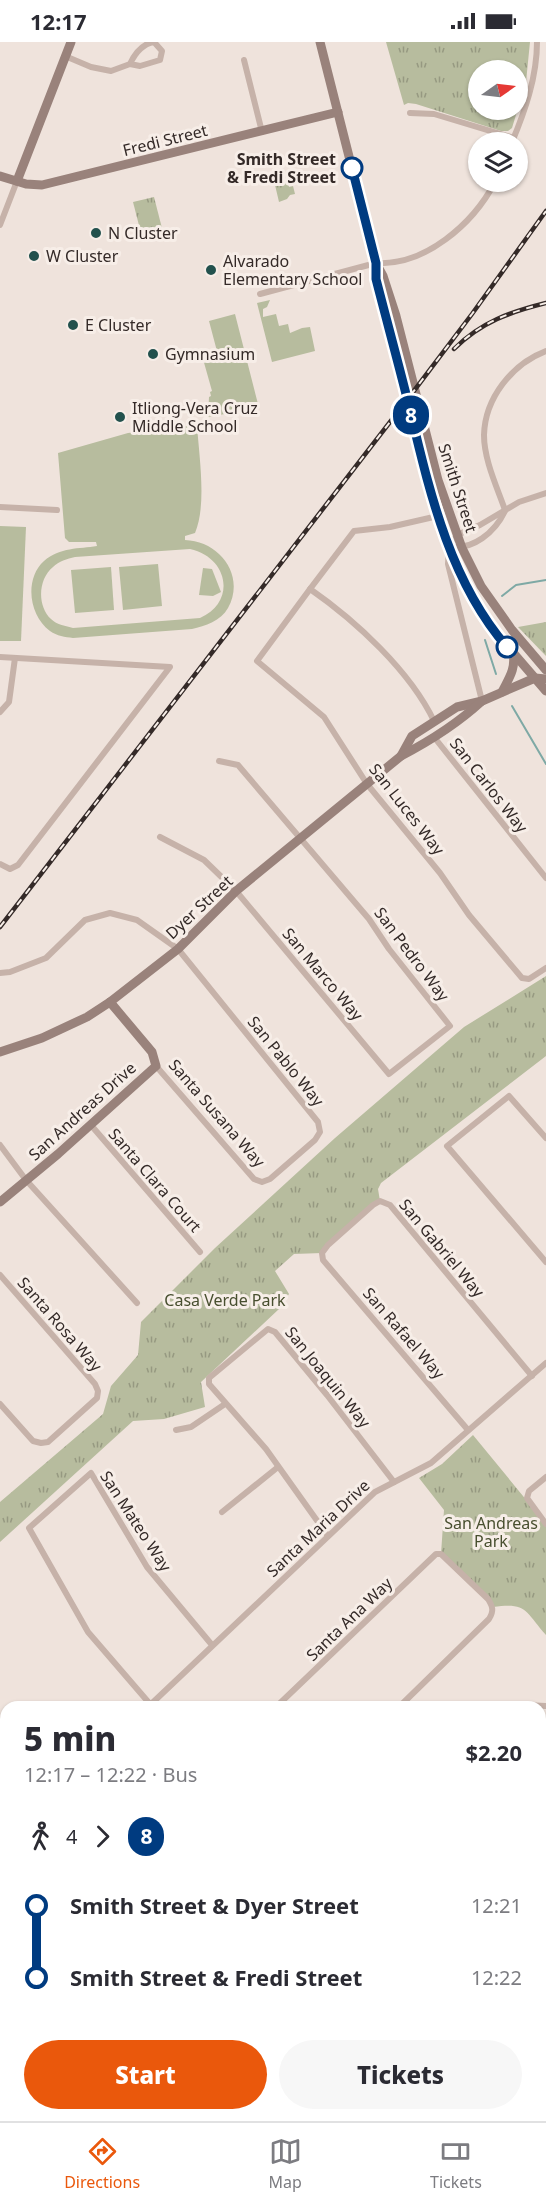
<!DOCTYPE html>
<meta charset="utf-8">
<style>
:root{--surface:#fff;--page:#f7f7f7;--text:#2b2b33;--muted:#7c7c81;--line:#e1e1e2;--accent:#ea580c}
body{margin:0;font-family:"Noto Sans",sans-serif;background:var(--page);color:var(--text);height:100vh;display:flex;flex-direction:column;font-size:22px;white-space:nowrap}
*{box-sizing:border-box;margin:0}
p{font-size:20px;color:var(--muted)}
.icon{flex:none;width:33px;height:33px;fill:none;stroke:currentColor;stroke-width:2;stroke-linecap:round;stroke-linejoin:round}
.map{position:relative;flex:1;overflow:hidden}
.panel{position:absolute;left:0px;top:1659px;width:546px;height:420px;display:flex;flex-direction:column;background:var(--surface);border-radius:18px 18px 0 0;box-shadow:0 2px 4px #0004}
.panel>*{flex:none}
.badge{padding:0 12px;border-radius:20px;font-size:21px;line-height:39px}
.needle{width:39px;rotate:76deg}
.buttons{position:absolute;left:468px;top:18px;display:grid;gap:12px}
.buttons a{display:grid;place-items:center;width:60px;height:60px;border-radius:50%;background:var(--surface);box-shadow:0 2px 4px #0004;font-size:30px}
.map>.badge{position:absolute;translate:-50% -50%;box-shadow:0 0 0 3px #fff}
.legs{display:flex;align-items:center;gap:9px;height:66px;padding:0 24px;font-size:20px}
.legs p{margin-inline-start:auto}
.headline{display:flex;align-items:center;justify-content:space-between;height:102px;padding:0 24px}
h1{font-size:33px;font-weight:800;line-height:45px}
.primary-button{display:flex;gap:12px;margin-top:auto;padding:12px 24px}
.primary-button a{flex:1;height:69px;border-radius:36px;background:var(--accent);color:#fff;font-size:24px;font-weight:800;line-height:69px;text-align:center}
.primary-button a+a{background:var(--page);color:var(--text)}
ul{padding:0 24px;list-style:none}
li{display:flex;align-items:center;gap:21px;height:72px;font-size:22px}
li i{display:grid;place-items:center;width:9px;height:100%;margin:0 8px;background:currentColor}
li i::after{content:'';width:15px;height:15px;margin:-8px;border:4px solid;border-radius:50%;background:var(--surface)}
li p{margin-inline-start:auto}
li:first-child i{background:linear-gradient(#0000 50%,currentColor 0)}
li:last-child i{background:linear-gradient(currentColor 50%,#0000 0)}
.status{display:flex;justify-content:space-between;align-items:center;height:42px;padding:0 30px;background:var(--surface);direction:ltr}
.status svg{height:16px;fill:currentColor}
.menu{display:flex;justify-content:space-around;align-items:center;height:84px;border-top:2px solid var(--line);background:var(--surface);font-size:16px;color:var(--muted)}
.menu a{display:grid;justify-items:center;gap:3px}
.menu .selected{color:var(--accent)}
.map>svg:first-child{display:block}
.green{fill:#b7bc9e;fill-rule:evenodd}
.park{fill:url(#park-tufts);fill-rule:evenodd}
.lines{fill:none;stroke-linecap:round;stroke-linejoin:round}
.stream{stroke:#7ea9a5;stroke-width:2}
.street{stroke:#c6b2a9;stroke-width:6}
.secondary{stroke:#99827b;stroke-width:9}
.highway{stroke:#544440;stroke-width:12}
.rail-casing{stroke:#342a28;stroke-width:4.5}
.rail{stroke:#f7eee8;stroke-width:2;stroke-dasharray:7;stroke-linecap:butt}
.line-1-casing{stroke:#fff;stroke-width:14}
.line-1{stroke:#003b80;stroke-width:9}
.stop-1-dot{fill:#fff;stroke:#003b80;stroke-width:3}
.poi-dot{fill:#22514d;stroke:#f7eee8;stroke-width:2}
.labels{text-anchor:middle;dominant-baseline:central;stroke-width:6;stroke-linejoin:round;paint-order:stroke}
.street-label{font-size:16px;fill:#342a28;stroke:#f7eee8}
.stop-label{font-size:16px;font-weight:bold;fill:#342a28;stroke:#f7eee8;text-anchor:end}
.poi-label{font-size:16px;fill:#342a28;stroke:#f7eee8;text-anchor:start}
.park-label{font-size:16px;fill:#484f2f;stroke:#f7eee8}
</style>
<div class="status"><b>12:17</b><svg viewBox="0 0 49 12"><path d="M0 12V9h3v3zM5 12V6h3v6zM10 12V3h3v9zM15 12V0h3v12zM26 1h20v11H26zM47 4h2v5h-2z"/></svg></div>
<div class="map">
<svg width="546" height="2079" viewBox="0 0 546 2079">
<defs>
<pattern id="park-tufts" width="24" height="20" patternUnits="userSpaceOnUse" patternTransform="scale(1.5)"><rect width="24" height="20" fill="#b7bc9e"/><path d="M3 7l-1-3M5 7V3M7 7l1-3M15 17l-1-3M17 17v-4M19 17l1-3" fill="none" stroke="#969981"/></pattern>
</defs>
<rect width="100%" height="100%" fill="#efe3dc"/>
<g class="green">
<path d="M270,258L267,265L263,267V275L276,272L279,284L288,282L290,291L302,286L310,285L315,309L272,320L257,261Z"/>
<path d="M235,272L259,366L208,375L209,355L211,354L210,350L212,349L203,317L218,313L209,279Z"/>
<path d="M197,383C199,414 207,463 195,491L185,494V498C219,499 246,533 228,566C221,579 205,584 192,587L73,596C65,595 57,594 50,589C29,574 24,537 44,519C60,505 79,507 97,504L96,500H69L65,496L58,411L128,391ZM190,507C228,515 237,560 200,576L73,586C66,584 57,583 51,577C37,564 38,537 53,525C59,519 67,517 75,515Z"/>
<path d="M0,484L26,485L21,599H0Z"/>
<path d="M158,522L162,564L123,568L119,525Z"/>
<path d="M111,525L114,568L75,571L71,528Z"/>
<path d="M203,526L212,527L221,550L213,554L199,553Z"/>
</g>
<g class="park">
<path d="M386,0H530L526,40L512,86L508,89H501L416,62L408,61L404,63ZM478,28H518V68H478Z"/>
<path d="M288,140L289,145L293,144L295,152L290,153L287,157L279,160L275,143Z"/>
<path d="M154,155L164,194L143,199L133,160Z"/>
<path d="M546,580V614L518,585Z"/>
<path d="M546,934V1014L381,1141L378,1147L380,1159L322,1211L294,1212L275,1229L289,1252L279,1267L201,1340L205,1365L164,1377L133,1379L0,1500V1460L103,1372L111,1344L138,1313L141,1280L215,1206L335,1096L464,985Z"/>
<path d="M473,1393L546,1482V1593C525,1569 527,1560 493,1565L441,1512L444,1468L419,1436L442,1422Z"/>
</g>
<g class="lines">
<g class="stream">
<path d="M502,554L516,543L546,538"/>
<path d="M485,598L496,632"/>
<path d="M512,664L546,722"/>
</g>
<g class="street">
<path d="M65,14L91,25L111,29L130,22L140,24L160,18L162,9L154,0C142,2 135,11 130,22"/>
<path d="M244,18L262,90"/>
<path d="M410,71L434,72L514,96"/>
<path d="M512,100C525,69 537,35 537,0"/>
<path d="M0,183L17,139"/>
<path d="M260,252L376,221C425,224 473,182 495,140"/>
<path d="M0,465L57,468"/>
<path d="M505,468C497,445 484,418 484,393C485,356 512,322 546,309"/>
<path d="M449,504L457,493L480,483L519,460L546,451"/>
<path d="M449,504C473,509 495,490 505,469"/>
<path d="M449,507L448,522L482,659"/>
<path d="M310,547L354,489L390,485L438,474"/>
<path d="M0,615L170,625L18,823L10,827L0,822"/>
<path d="M0,670L9,660L15,616"/>
<path d="M434,679C410,629 356,579 310,547L257,619L324,675L367,742L440,831L469,873L522,936L529,937L546,926"/>
<path d="M434,695L546,836"/>
<path d="M160,795L204,818L236,849L389,1032L450,984L389,907L369,877L238,723L219,719"/>
<path d="M0,931L10,930L46,916L85,878L110,871L137,878L178,907L318,1080L320,1090L315,1098L270,1137L262,1140L254,1137L156,1024"/>
<path d="M90,1082L200,1210"/>
<path d="M546,1096L509,1054L447,1104L546,1220"/>
<path d="M0,1103L26,1138L137,1261"/>
<path d="M0,1233L95,1342L98,1349L97,1356L48,1400L41,1401L33,1399L0,1362"/>
<path d="M176,1388L191,1385L225,1362"/>
<path d="M468,1388L323,1218L322,1211L328,1203L373,1163L380,1159L390,1163L532,1334"/>
<path d="M546,1435L529,1449L527,1456L546,1482"/>
<path d="M222,1470L278,1425"/>
<path d="M328,1494L266,1407L209,1342V1336L268,1287L275,1290L327,1353L394,1440"/>
<path d="M150,1662L88,1590L29,1486L91,1431L147,1525L212,1603"/>
<path d="M148,1665L375,1450L431,1421L546,1321"/>
<path d="M276,1665L436,1512H441L488,1557C493,1565 494,1569 489,1577L399,1665"/>
<path d="M521,1665L524,1663L546,1664"/>
<path d="M540,1761L546,1755"/>
<path d="M0,1808L6,1809"/>
<path d="M540,1882L546,1876"/>
<path d="M0,2004L6,2007"/>
<path d="M64,2073V2079"/>
<path d="M260,2073L263,2079"/>
<path d="M189,2079L195,2073"/>
</g>
<g class="secondary">
<path d="M320,0L376,221V237L427,441L449,504L470,549L496,591L546,649"/>
<path d="M0,134L26,142L42,143L338,70"/>
<path d="M17,139L71,0"/>
<path d="M377,223L383,234L396,274L438,438L462,506L481,544L512,588L546,628"/>
<path d="M502,650C509,636 516,627 513,611"/>
<path d="M401,714L412,694L457,665L482,659L535,636L546,637"/>
<path d="M0,1010L42,996L87,975L110,960L178,907L236,849L401,714C430,699 458,681 482,659"/>
<path d="M0,1160L58,1112L156,1024L152,1010L110,960"/>
<path d="M0,1715L6,1717"/>
</g>
<g class="highway">
<path d="M540,1970L546,1964"/>
<path d="M540,1983L546,1977"/>
<path d="M540,2009L546,2003"/>
<path d="M424,2079L430,2073"/>
<path d="M439,2079L445,2073"/>
<path d="M466,2079L472,2073"/>
</g>
<defs>
<g id="rail">
<path d="M454,307C481,280 510,270 546,261"/>
<path d="M0,885L407,358L472,272L546,169"/>
</g>
</defs>
<use href="#rail" class="rail-casing"/>
<use href="#rail" class="rail"/>
</g>
<g class="lines">
<defs>
<path id="line-1" d="M352,126L376,221V237C386,276 397,316 407,356C428,442 447,536 507,605"/>
</defs>
<use href="#line-1" class="line-1-casing"/>
<use href="#line-1" class="line-1"/>
</g>
<g class="stop-1-dot">
<circle cx="352" cy="126" r="10"/>
<circle cx="507" cy="605" r="10"/>
</g>
<g class="poi-dot">
<circle cx="96" cy="191" r="6"/>
<circle cx="34" cy="214" r="6"/>
<circle cx="211" cy="228" r="6"/>
<circle cx="73" cy="283" r="6"/>
<circle cx="153" cy="312" r="6"/>
<circle cx="120" cy="375" r="6"/>
</g>
<g class="labels">
<g class="street-label">
<text transform="translate(165 98) rotate(-14)">Fredi Street</text>
<text transform="translate(458 446) rotate(72)">Smith Street</text>
<text transform="translate(489 743) rotate(52)">San Carlos Way</text>
<text transform="translate(407 767) rotate(52)">San Luces Way</text>
<text transform="translate(199 865) rotate(-43)">Dyer Street</text>
<text transform="translate(412 912) rotate(53)">San Pedro Way</text>
<text transform="translate(323 932) rotate(50)">San Marco Way</text>
<text transform="translate(286 1019) rotate(51)">San Pablo Way</text>
<text transform="translate(82 1069) rotate(-42)">San Andreas Drive</text>
<text transform="translate(217 1071) rotate(49)">Santa Susana Way</text>
<text transform="translate(155 1138) rotate(49)">Santa Clara Court</text>
<text transform="translate(442 1206) rotate(50)">San Gabriel Way</text>
<text transform="translate(60 1282) rotate(49)">Santa Rosa Way</text>
<text transform="translate(404 1291) rotate(49)">San Rafael Way</text>
<text transform="translate(328 1335) rotate(51)">San Joaquin Way</text>
<text transform="translate(136 1479) rotate(57)">San Mateo Way</text>
<text transform="translate(318 1486) rotate(-43)">Santa Maria Drive</text>
<text transform="translate(349 1577) rotate(-44)">Santa Ana Way</text>
</g>
<g class="stop-label">
<text x="336" y="117">Smith Street<tspan x="336" dy="18">&amp; Fredi Street</tspan></text>
</g>
<g class="poi-label">
<text x="108" y="191">N Cluster</text>
<text x="46" y="214">W Cluster</text>
<text x="223" y="219">Alvarado<tspan x="223" dy="18">Elementary School</tspan></text>
<text x="85" y="283">E Cluster</text>
<text x="165" y="312">Gymnasium</text>
<text x="132" y="366">Itliong-Vera Cruz<tspan x="132" dy="18">Middle School</tspan></text>
</g>
<g class="park-label">
<text x="225" y="1258">Casa Verde Park</text>
<text x="491" y="1481">San Andreas<tspan x="491" dy="18">Park</tspan></text>
</g>
</g>
</svg>
<div class="buttons">
<a><svg class="needle" viewBox="-14 -14 28 28"><path d="M0-13l5 13h-10z" fill="#e53935"/><path d="M0 13l5-13h-10z" fill="#7c7c81"/></svg></a>
<a><svg class="icon" aria-label="layers" viewBox="0 0 24 24"><path d="M12 4l9 5-9 5-9-5zM3 14l9 5 9-5"/></svg></a>
</div>
<b class="badge" style="left:411px;top:373px;background:#003b80;color:#fff">8</b>
<section class="panel">
<div class="headline"><div><h1>5 min</h1><p>12:17 – 12:22 · Bus</p></div><b>$2.20</b></div>
<div class="legs"><svg class="icon" aria-label="walk" viewBox="0 0 24 24"><circle cx="13" cy="4" r="2"/><path d="M13 8l-2 6 4 7M11 14l-3 7M7 12l3-4h3l4 4"/></svg>4<svg class="icon" aria-label="forward" viewBox="0 0 24 24"><path d="M9 5l7 7-7 7"/></svg><b class="badge" style="background:#003b80;color:#fff">8</b></div>
<ul>
<li><i style="color:#003b80"></i><b>Smith Street &amp; Dyer Street</b><p>12:21</p></li>
<li><i style="color:#003b80"></i><b>Smith Street &amp; Fredi Street</b><p>12:22</p></li>
</ul>
<div class="primary-button"><a>Start</a><a>Tickets</a></div>
</section>
</div>
<nav class="menu">
<a class="selected"><svg class="icon" aria-label="directions" viewBox="0 0 24 24"><path d="M12 3l9 9-9 9-9-9zM9 14v-3h6M13 9l2 2-2 2"/></svg>Directions</a>
<a><svg class="icon" aria-label="map" viewBox="0 0 24 24"><path d="M3 6l6-2 6 2 6-2v14l-6 2-6-2-6 2zM9 4v14M15 6v14"/></svg>Map</a>
<a><svg class="icon" aria-label="tickets" viewBox="0 0 24 24"><path d="M3 7h18v10H3zM15 7v10"/></svg>Tickets</a>
</nav>
